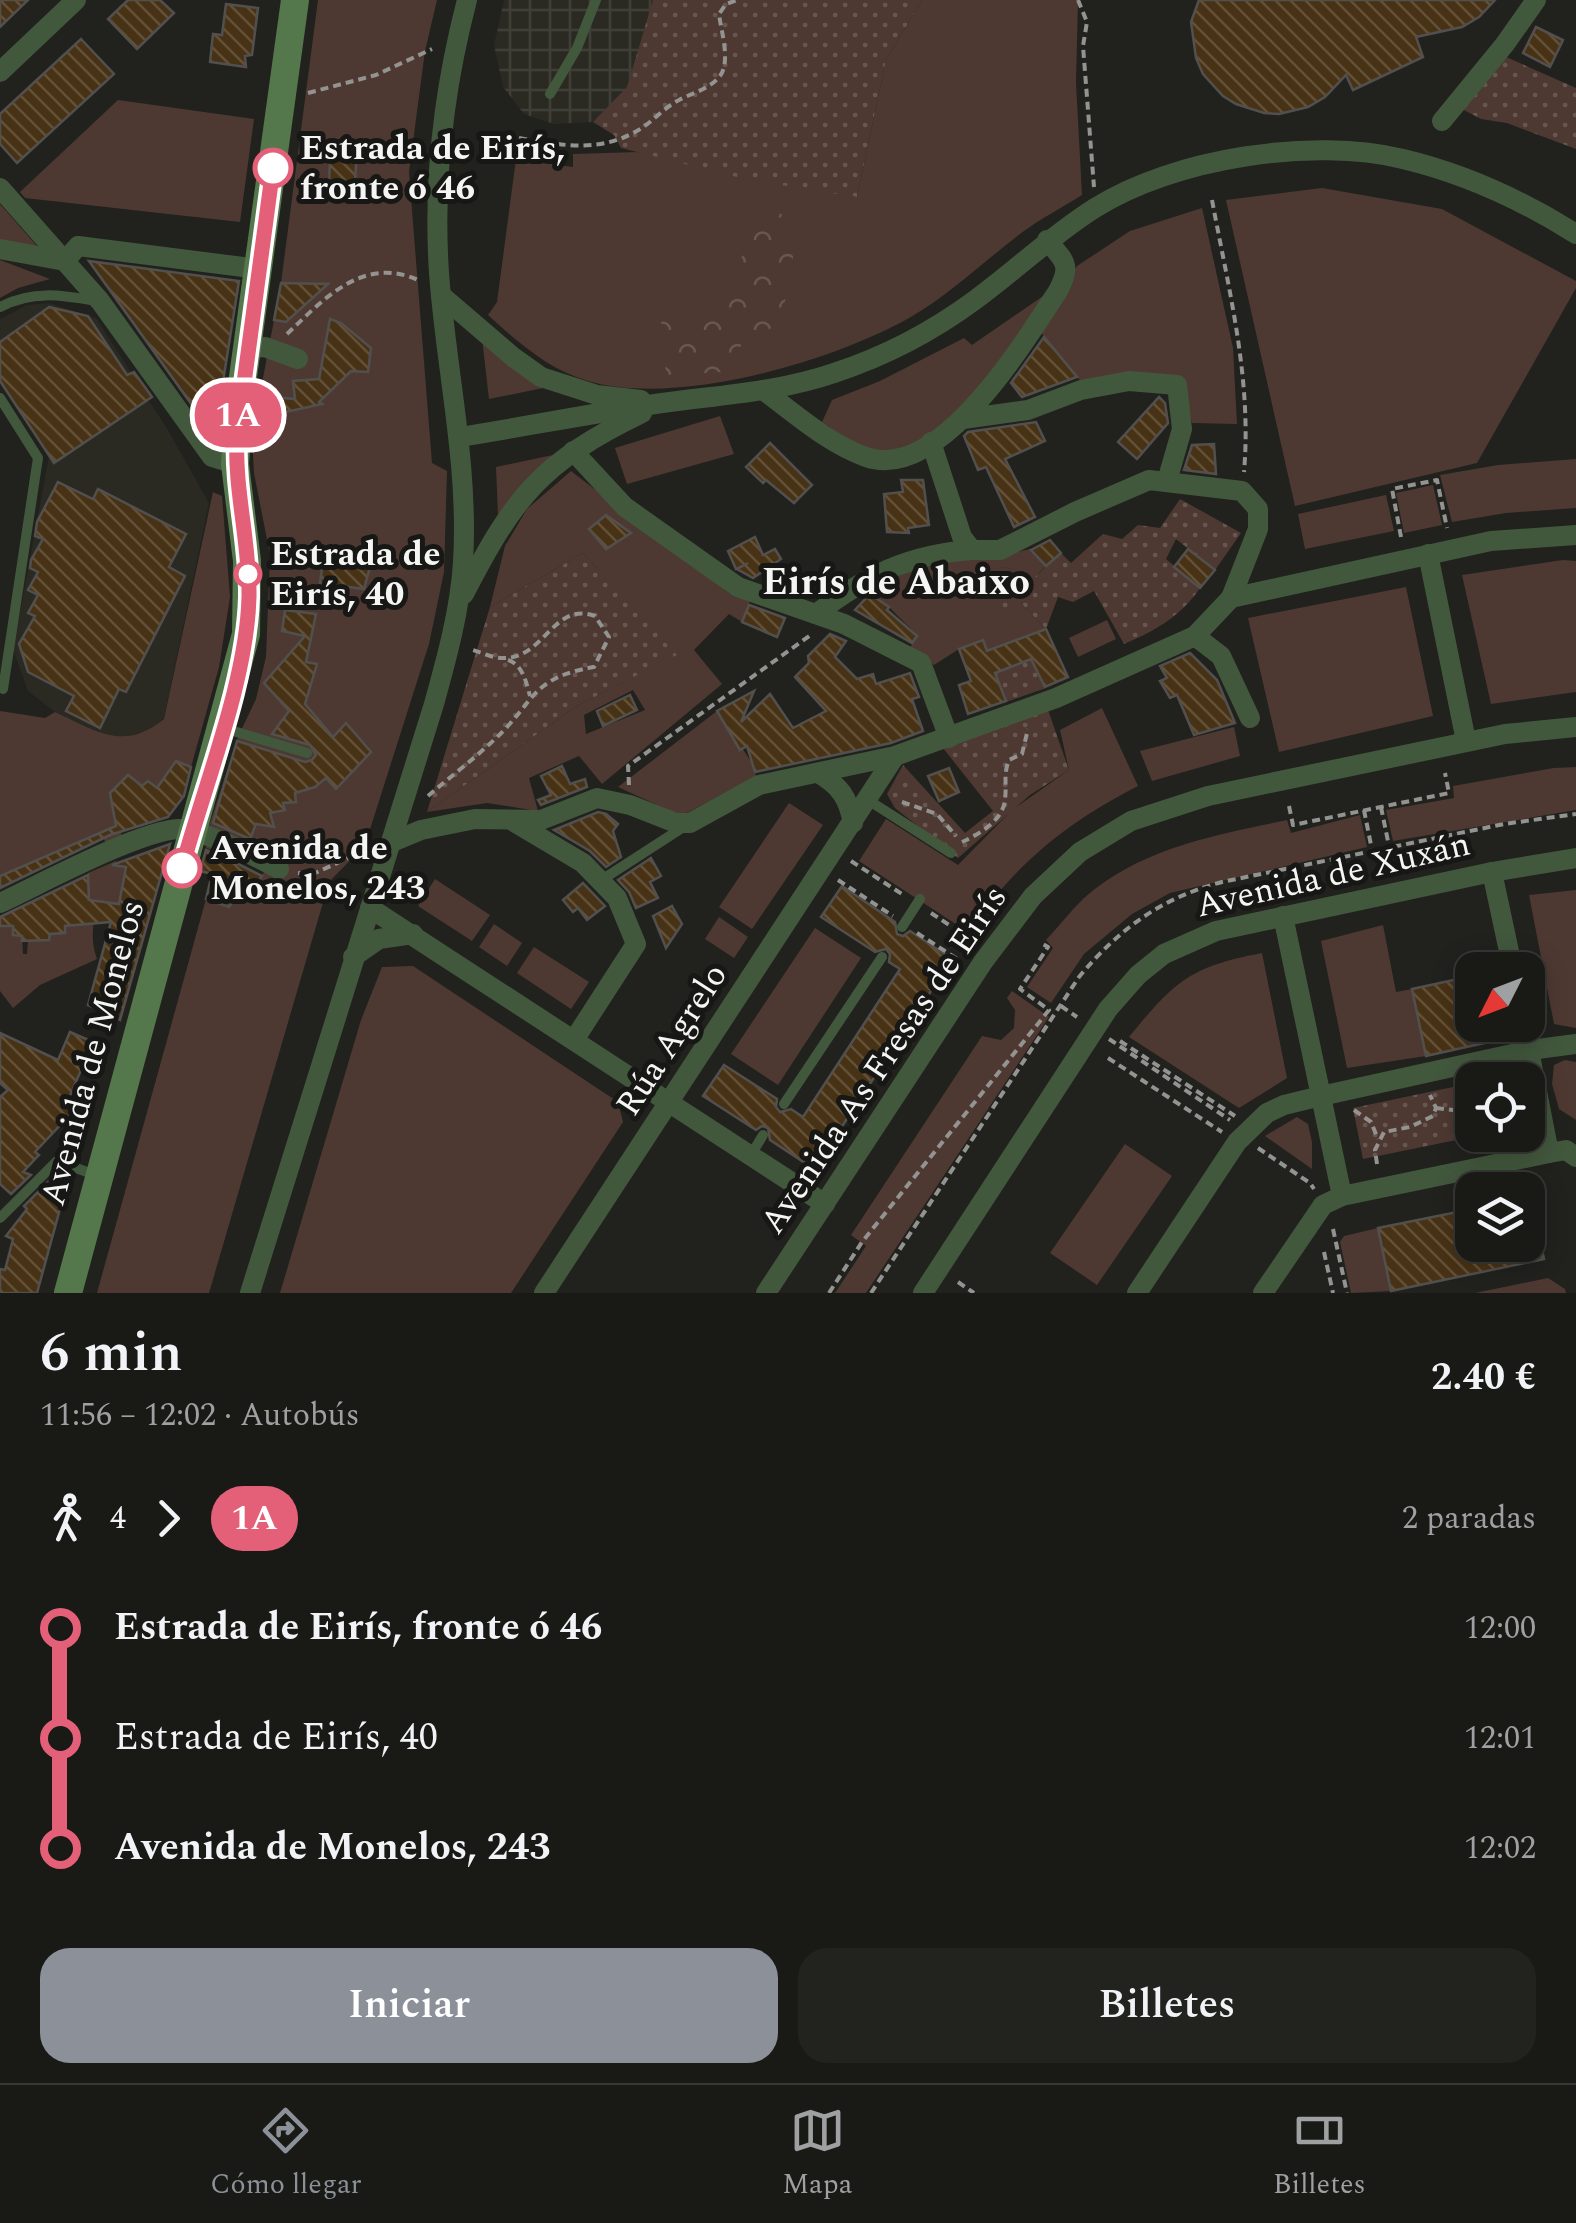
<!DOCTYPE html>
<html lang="es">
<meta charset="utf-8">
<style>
:root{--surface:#191916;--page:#22221f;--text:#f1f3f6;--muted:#9fa0a1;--line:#373835;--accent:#8c9099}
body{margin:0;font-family:Spectral,serif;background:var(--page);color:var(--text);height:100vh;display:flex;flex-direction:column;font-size:38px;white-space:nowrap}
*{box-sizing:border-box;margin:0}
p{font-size:32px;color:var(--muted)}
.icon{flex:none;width:55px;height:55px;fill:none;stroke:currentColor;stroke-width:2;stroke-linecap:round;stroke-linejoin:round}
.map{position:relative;height:1293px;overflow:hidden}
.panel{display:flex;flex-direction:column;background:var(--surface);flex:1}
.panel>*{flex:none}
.badge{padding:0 20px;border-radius:32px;font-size:35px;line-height:65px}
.needle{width:65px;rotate:228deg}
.tools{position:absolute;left:1455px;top:952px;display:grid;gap:20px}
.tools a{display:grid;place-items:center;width:90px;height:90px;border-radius:20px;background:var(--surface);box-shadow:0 5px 25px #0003,0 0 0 2px var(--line);font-size:50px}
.map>.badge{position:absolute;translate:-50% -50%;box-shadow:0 0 0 5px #fff}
.legs{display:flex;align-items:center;gap:15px;height:110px;padding:0 40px;font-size:32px}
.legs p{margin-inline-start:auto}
.headline{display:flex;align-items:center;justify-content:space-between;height:170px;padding:0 40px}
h1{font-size:55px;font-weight:600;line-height:75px}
.cta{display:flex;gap:20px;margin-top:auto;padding:20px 40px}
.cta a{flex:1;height:115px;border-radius:30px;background:var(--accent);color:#fff;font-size:40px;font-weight:600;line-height:115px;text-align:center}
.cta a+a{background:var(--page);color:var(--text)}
ul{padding:0 40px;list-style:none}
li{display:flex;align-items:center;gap:35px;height:110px;font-size:38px}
li i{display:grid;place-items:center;width:15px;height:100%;margin:0 12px;background:currentColor}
li i::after{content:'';width:25px;height:25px;margin:-12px;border:8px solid;border-radius:50%;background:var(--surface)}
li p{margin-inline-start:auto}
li:first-child i{background:linear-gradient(#0000 50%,currentColor 0)}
li:last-child i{background:linear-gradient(currentColor 50%,#0000 0)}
.dock{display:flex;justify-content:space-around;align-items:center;height:140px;border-top:2px solid var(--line);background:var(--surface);font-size:28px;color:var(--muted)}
.dock a{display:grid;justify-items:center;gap:5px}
.dock .selected{color:var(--accent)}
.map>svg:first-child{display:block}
.built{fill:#2a2a22}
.industrial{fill:url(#industrial-grid)}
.grass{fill:#4e3932;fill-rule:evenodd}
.forest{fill:url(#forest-crowns)}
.park{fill:url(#park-dots)}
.building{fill:url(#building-back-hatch);stroke:#52504e;stroke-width:2.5}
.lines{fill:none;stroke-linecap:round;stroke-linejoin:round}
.path{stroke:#939391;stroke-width:4;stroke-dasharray:8 5;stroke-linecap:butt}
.lane{stroke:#42583d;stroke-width:10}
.street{stroke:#42583d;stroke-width:20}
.secondary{stroke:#54774c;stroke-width:28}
.line-1-casing{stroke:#fff;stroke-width:22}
.line-1{stroke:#e46078;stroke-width:15}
.stop-1-dot{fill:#fff;stroke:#e46078;stroke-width:5}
.labels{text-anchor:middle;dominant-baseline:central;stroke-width:10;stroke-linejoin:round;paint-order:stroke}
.stop-label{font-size:35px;font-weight:bold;fill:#f5f5f3;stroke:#171715;text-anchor:start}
.street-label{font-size:35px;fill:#f5f5f3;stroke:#171715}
.neighbourhood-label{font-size:38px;font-weight:bold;fill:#f5f5f3;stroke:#171715}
</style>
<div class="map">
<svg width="1576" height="1293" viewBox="0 0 1576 1293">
<defs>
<pattern id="industrial-grid" width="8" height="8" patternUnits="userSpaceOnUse" patternTransform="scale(2.5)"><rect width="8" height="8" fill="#2a2a22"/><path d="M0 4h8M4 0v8" fill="none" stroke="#3f3f38"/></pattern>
<pattern id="forest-crowns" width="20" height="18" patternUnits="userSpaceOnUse" patternTransform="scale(2.5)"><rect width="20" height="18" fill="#4e3932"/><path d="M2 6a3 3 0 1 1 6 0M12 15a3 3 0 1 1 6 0" fill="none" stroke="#685650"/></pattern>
<pattern id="park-dots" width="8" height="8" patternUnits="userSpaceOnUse" patternTransform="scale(2.5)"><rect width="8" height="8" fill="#4e3932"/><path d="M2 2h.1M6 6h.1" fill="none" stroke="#685650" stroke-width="1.8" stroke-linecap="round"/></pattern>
<pattern id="building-back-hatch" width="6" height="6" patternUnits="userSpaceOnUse" patternTransform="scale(2.5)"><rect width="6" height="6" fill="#483215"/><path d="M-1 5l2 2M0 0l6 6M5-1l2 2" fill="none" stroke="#635038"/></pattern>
</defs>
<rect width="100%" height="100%" fill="#21211e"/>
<path class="built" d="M49,303L96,318L168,430L209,503L164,718L148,731L114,739L55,712L28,691L13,650L49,456L0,381V319L27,305Z"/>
<path class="industrial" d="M504,0H653L627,88L593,122L554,124L524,114L503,87L494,45Z"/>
<g class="grass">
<path d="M318,0H437L425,51L409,172L432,463L447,471L444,572L429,644L365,845L329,882L209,1293H97L206,899L229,907L245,884L258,882L264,872L247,861L206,848L207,832L238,737L256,699L266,657L270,555L254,473L252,436L281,283Z"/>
<path d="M922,0H1078L1076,83L1082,195C1063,207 1042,218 1024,231C985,260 951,294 909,318C831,362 676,407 588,381C549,370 516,341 488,315L497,302L516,159L573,167V154L638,152L857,197L886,60Z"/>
<path d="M118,100L254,119L240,222L25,198L20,192Z"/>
<path d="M1322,188L1442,209L1576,281V288L1477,463L1295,506L1226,200Z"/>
<path d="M0,204L37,246L0,243Z"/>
<path d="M1202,208L1233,348L1237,424L1192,423L1181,380L1084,385L1039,330L1077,266L1130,231Z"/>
<path d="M0,260L50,279L18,288L0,298Z"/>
<path d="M1046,294C1014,338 934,473 868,450C853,445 836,431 822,422L832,400L880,381L964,338L972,345Z"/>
<path d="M482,338L548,387L489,399Z"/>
<path d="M720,416L734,454L627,484L615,448Z"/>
<path d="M553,455L498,515L496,467Z"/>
<path d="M1576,459V508L1506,513L1452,522L1440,475L1498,465Z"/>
<path d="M571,471L729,593L750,601L742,622L729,614L694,650L722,684L602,784L579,756L529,778L538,811L487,803L427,812L577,706L676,655L583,553L490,607L505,546L527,509ZM633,690L645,710L586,734L584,715Z"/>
<path d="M1433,485L1442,525L1404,533L1396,493Z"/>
<path d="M213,492L222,496L230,597L219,667L191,767L176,761L157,788L149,781L142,786L128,775L110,792L123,841L108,848L101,833L0,876V711L45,718L55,712C97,731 123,752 164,719Z"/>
<path d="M1386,495L1394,531L1305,549L1298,514Z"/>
<path d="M1030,549L1046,566L1025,587L1007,567L969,573L1021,603L1046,629L1002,646L995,673L982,640L959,649L934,665L910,648L917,635L889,607L867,592L932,559L999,556Z"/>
<path d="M1563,560L1576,561V692L1491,704L1462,575Z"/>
<path d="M1406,587L1433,716L1279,752L1248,618Z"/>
<path d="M1107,620L1116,639L1078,657L1069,638Z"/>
<path d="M1102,708L1138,786C1064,824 1016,864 968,932L859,861L886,819L958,865L1012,810L1069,770L1060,730Z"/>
<path d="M717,711L752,763L756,776L681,816L618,787Z"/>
<path d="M1234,727L1240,756L1152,781L1140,751Z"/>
<path d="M1576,767V810L1393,841L1386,810L1454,798L1453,786L1554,768Z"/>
<path d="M789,803L823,825L752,929L719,907Z"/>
<path d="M1360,815L1367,847L1170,893L1132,914L1084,954L1051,1003L1027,987L1053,948L1046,940C1058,927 1070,912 1083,899C1139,848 1216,835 1287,820L1291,833Z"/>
<path d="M116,861L117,866L128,868L119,904L95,901C95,924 89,936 97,959L40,985L13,1008L0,991V926L13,927V935L22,936L23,954H27L28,941L49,940V934L65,933V926L89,901L88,873Z"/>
<path d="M435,879L490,915L472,941L418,906Z"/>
<path d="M1576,890V1028L1554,1024L1529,895Z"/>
<path d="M719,917L748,937L734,958L705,939Z"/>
<path d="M494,924L522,943L507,966L479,947Z"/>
<path d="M1383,925L1396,992L1412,989L1426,1056L1347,1068L1321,941Z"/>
<path d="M815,928L861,958L778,1085L731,1054Z"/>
<path d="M534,947L589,982L571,1009L517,973Z"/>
<path d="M1262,953L1287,1078L1239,1108L1129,1037C1175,981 1189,967 1262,953Z"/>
<path d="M413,966L618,1102L623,1122L511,1293H280L361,1020L382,967Z"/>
<path d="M1012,991L1049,1017L866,1293H835L866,1246L851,1235L982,1036L1001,1040L1014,1028L1015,1010L1007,998Z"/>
<path d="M1565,1060L1576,1062V1120L1559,1109L1552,1084L1554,1065Z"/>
<path d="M1297,1117L1308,1124L1312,1142V1169L1265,1136Z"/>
<path d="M1125,1144L1172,1176L1097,1285L1050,1253Z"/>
<path d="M1378,1228L1391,1291L1351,1293L1340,1242L1344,1236Z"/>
<path d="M1548,1278L1565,1289L1566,1293H1475Z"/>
</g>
<path class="forest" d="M761,208L791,217L793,257L781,323L743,343L723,372L666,375L661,322L705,310L735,274Z"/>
<g class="park">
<path d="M653,0H922L886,60L857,197L749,180L621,148L614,135L593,122L627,87Z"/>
<path d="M1506,57L1576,88V149L1507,123L1481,119L1462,109Z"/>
<path d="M1180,499L1241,533L1215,570L1176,539L1166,559L1200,588C1181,616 1155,631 1124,644L1094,591L1073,602L1058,597L1046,629L1021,603L997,610L969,572L1007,567L1025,586L1061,553L1071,563L1103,534L1122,539L1138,525L1160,528Z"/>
<path d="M583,553L677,655L577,706L427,812L490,607Z"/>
<path d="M1031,659L1046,688L1006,702L995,673Z"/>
<path d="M1047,707L1069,770L1030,795L958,858L895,808L887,794L903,765L965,833L993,811L943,748Z"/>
<path d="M1472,1083V1135H1481L1363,1159L1353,1108Z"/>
</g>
<g class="building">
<path d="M0,0H28L0,27Z"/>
<path d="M128,0H160L174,13L137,49L108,19Z"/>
<path d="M1199,0H1495L1479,17L1462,27L1416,37L1423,57L1353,90L1346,75L1325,97L1308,107L1279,114L1264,113L1236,104L1223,96L1203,74L1196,58L1191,22Z"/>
<path d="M226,4L258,8L252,55L245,56L246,67L210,62L213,34L222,35Z"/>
<path d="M1536,27L1563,40L1550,67L1523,53Z"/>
<path d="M81,39L114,74L17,163L0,144V114Z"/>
<path d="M331,143L357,148L355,182H329Z"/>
<path d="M89,261L239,281L215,432L212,433Z"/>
<path d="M281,283L328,284L286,322L274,320Z"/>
<path d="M49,307L88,316L127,375L134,372L152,397L54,463L0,381V342Z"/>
<path d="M330,319L341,323L371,348L368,372L351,371L319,402L322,404L259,418L262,396L295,399L293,381L319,379Z"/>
<path d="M1044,337L1077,377L1022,397L1011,383Z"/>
<path d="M1159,397L1165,403L1168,423L1137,459L1118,442Z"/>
<path d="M1036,422L1045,441L1005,459L1035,517L1014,527L986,467L978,470L964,436L968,432Z"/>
<path d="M770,443L812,485L794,503L766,480L763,483L746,467Z"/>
<path d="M1214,444L1216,474L1184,470L1192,445Z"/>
<path d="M901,480H923L929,525L908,528L909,533L887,532L884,494L903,492Z"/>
<path d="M58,482L93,499L98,489L186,534L169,567L185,576L126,692L119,689L100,728L66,711L74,696L28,672L19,644L35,616L28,613L38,595L28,590L38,572L30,568L31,560L43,539L35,536L37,522Z"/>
<path d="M606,515L631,533L606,549L589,529Z"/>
<path d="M755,537L763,555L775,549L781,559L753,578L737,569L748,563L736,569L728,551Z"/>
<path d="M1050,540L1061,553L1046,566L1031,550Z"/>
<path d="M1188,549L1215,570L1200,588L1174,567Z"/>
<path d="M324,555L371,563L364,589L320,583Z"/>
<path d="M870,594L889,607L887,610L917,636L912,643L855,610Z"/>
<path d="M749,605L785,618L777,637L742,622Z"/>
<path d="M285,610L316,614L306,662L317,664L305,704L333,737L346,723L371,752L336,789L326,778L315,787L295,793L296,802L283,803L285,810L270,813L274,827L256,824L250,839L213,823L237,741L305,762L312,760L316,755L310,745L272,734L289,711L264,683L305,636L282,631Z"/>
<path d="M1046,629L1068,677L1045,687L1031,659L995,673L1006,701L968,714L959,685L971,681L959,649L983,640L987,651Z"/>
<path d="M830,634L846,641L835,657L857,679L873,674L876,684L910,673L919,697L912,699L923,731L891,743L755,772L747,746L740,750L717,711L754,691L741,722L770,694L793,728L826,711L795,677L809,663L808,656Z"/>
<path d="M1190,653L1217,680L1235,723L1194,735L1177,695L1170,698L1160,681L1167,678L1160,666Z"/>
<path d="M630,695L637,710L603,726L597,711Z"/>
<path d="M176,761L191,767L184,796L168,817L110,835L0,888V876L116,826L110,793L128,775L142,786L148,781L157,788Z"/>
<path d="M562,766L570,784L585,779L587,787L541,805L538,800L551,795L541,776Z"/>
<path d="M949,768L959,792L939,801L928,776Z"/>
<path d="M598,812L606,814L618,824L613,831L621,857L606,867L590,851L554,830Z"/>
<path d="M170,844L120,1020L88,1005L111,922L65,926V933L50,934L49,940L22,941V936L13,935V926H0V917L88,875L89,900L119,904L126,867L112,865Z"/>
<path d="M206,850L238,864L262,876L258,882L245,884L229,907L206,899L212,874L200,871Z"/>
<path d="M651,858L661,876L650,882L658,898L636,908L629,892L618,880Z"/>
<path d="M583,883L605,906L587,920L578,908L573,912L563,900Z"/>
<path d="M842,886L895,922L897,934L903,936L910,931L952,959L814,1169L770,1140L768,1128L762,1126L756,1130L703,1096L724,1065L777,1099L776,1107L780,1112L791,1109L803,1117L900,969L889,962L890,954L886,949L875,952L821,917Z"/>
<path d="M672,906L682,924L666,948L653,916Z"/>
<path d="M1472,976V1025H1495L1498,1040L1426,1056L1412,989Z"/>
<path d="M70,1032L93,1042L69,1098L80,1104L35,1152L39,1155L23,1172L31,1175L11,1194L0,1184V1097L8,1090L0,1083V1033L58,1060Z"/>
<path d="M49,1181L66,1187L37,1293H0V1269L5,1270L13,1239L6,1236L27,1209L24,1206Z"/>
<path d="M1472,1209V1245H1541L1544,1259L1391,1291L1378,1228Z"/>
</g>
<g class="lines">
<g class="path">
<path d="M1078,0L1087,22L1083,46L1094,187"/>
<path d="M308,93L376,75L432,49"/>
<path d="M519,138C560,145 597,153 635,132C651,124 663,108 679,100C692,93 710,89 720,76C731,61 721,31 719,14L726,4L737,0"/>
<path d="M1212,200C1229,291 1252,380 1244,472"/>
<path d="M287,334C324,299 364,254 420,281"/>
<path d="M1401,537L1392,489L1437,480L1447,528"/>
<path d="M508,660C523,665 526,682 530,696"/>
<path d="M629,785L628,766L812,634"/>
<path d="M428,796C450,777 474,759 495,739C536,701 530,678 594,667L609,637L595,616C554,601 545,657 505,658C495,659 483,653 473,650"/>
<path d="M902,802L937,814L956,836"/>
<path d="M1289,806L1293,825L1449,793L1445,773"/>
<path d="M1381,807L1391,856"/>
<path d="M1364,810L1374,860"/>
<path d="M962,842C978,835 1004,820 1005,799C1007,784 1003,775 1009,760L1022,754L1028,729"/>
<path d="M851,861L905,896"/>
<path d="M298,873L313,874L368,849"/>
<path d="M838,880L893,916"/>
<path d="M931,913L972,940"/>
<path d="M917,933L959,960"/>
<path d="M1061,1006L1077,1017"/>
<path d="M1109,1039L1230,1120"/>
<path d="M1120,1041L1235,1116"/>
<path d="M1108,1058L1222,1132"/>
<path d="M1436,1108L1462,1111L1472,1108"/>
<path d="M1354,1110L1371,1122L1378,1139"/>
<path d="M1502,1135L1503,1138"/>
<path d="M1258,1148L1310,1183L1314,1189"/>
<path d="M1377,1164L1375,1150L1384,1132L1410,1127L1433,1116L1436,1108L1430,1095"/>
<path d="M1333,1229L1347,1293"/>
<path d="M1324,1252L1333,1293"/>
<path d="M958,1282L974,1293"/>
<path d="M829,1293L862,1242L1049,1010L1020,989L1048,947L1041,943"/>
<path d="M871,1293L1079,977C1119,929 1161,898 1222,882L1504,824L1576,814"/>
</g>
<g class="lane">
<path d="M550,94L577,48L596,0"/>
<path d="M0,307C32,290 61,295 96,301"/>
<path d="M0,398L38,458L3,689"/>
<path d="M223,728L307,753"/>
<path d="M868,800L951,853"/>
<path d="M600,881L685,826"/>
<path d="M902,927L920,899"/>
<path d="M784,1104L882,957"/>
<path d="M751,1155L763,1135"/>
<path d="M0,1218L57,1161L98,1176"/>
</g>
<g class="street">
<path d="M0,72L76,0"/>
<path d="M1442,121L1505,44L1536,0"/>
<path d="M0,188L100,301L212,457L235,464"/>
<path d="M0,249L65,261"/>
<path d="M65,261L78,246L259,269"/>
<path d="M442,296L513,357L541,377L597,395L641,400"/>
<path d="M248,348L265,347L298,359"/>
<path d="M763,390C795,414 829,444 866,457C940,483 1024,342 1058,291C1072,264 1065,262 1047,240"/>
<path d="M963,419L1028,410L1081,390L1129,381L1177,385L1182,429L1167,481"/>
<path d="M460,437C528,426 595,413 662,403C719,395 779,392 834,373C883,357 933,331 975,300C1016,270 1052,235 1095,208C1174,158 1313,137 1403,159C1466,174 1522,200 1576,234"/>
<path d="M573,451L625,507L738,587L844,624L921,663L949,738"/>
<path d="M1428,554L1466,741"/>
<path d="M464,594C514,497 541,462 642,413"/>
<path d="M1231,598L1491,541L1576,535"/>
<path d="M816,614C866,576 908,554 972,550"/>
<path d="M1195,636L1221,656L1250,718"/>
<path d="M818,773C840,786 848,797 853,823"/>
<path d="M514,822L583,863L617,898L636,944L574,1040"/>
<path d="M392,842L421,830L475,819L541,820L597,798L630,805L676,823H690L759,785L895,756L1056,698L1195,636L1231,598L1258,529V509L1242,491L1149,480L1075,512L1000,550H972L962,537L931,442"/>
<path d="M1492,872L1513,970"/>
<path d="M0,903C41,884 138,831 179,829C199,828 259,858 279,869"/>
<path d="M370,908L825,1204"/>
<path d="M1283,916L1342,1196"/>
<path d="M353,957L379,939L413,934"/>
<path d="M1524,1025L1549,1153"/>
<path d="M250,1293L434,704C447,657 460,610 463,562C469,464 446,370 439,273C433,181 444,88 467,0"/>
<path d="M544,1293L895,756"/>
<path d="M766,1293L983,962L1033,896L1080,852L1131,821L1208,796L1505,734L1576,727"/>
<path d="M923,1293L1108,1009L1138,975L1164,954L1216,931L1492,872L1576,858"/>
<path d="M1137,1293L1237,1142L1267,1113L1284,1105L1321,1096L1530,1050L1576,1044"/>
<path d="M1263,1293L1323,1205L1342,1196L1549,1153L1566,1150L1576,1157"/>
</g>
<path class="secondary" d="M68,1293L246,634L247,561L235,464L239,406L295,0"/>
</g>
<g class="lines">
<defs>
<path id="line-1" d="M182,868C204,786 247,681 249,597C250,543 234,490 237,435L273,168"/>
</defs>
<use href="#line-1" class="line-1-casing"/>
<use href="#line-1" class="line-1"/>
</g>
<g class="stop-1-dot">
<circle cx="273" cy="168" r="18"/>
<circle cx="248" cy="574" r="12"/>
<circle cx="182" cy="868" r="18"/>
</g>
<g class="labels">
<g class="stop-label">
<text x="300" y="148">Estrada de Eirís,<tspan x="300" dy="40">fronte ó 46</tspan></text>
<text x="270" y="554">Estrada de<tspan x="270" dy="40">Eirís, 40</tspan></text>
<text x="210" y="848">Avenida de<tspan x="210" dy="40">Monelos, 243</tspan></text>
</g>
<g class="street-label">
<text transform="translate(1333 875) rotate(-13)">Avenida de Xuxán</text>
<text transform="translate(672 1040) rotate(-57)">Rúa Agrelo</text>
<text transform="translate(93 1053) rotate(-75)">Avenida de Monelos</text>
<text transform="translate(884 1060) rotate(-56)">Avenida As Fresas de Eirís</text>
</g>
<g class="neighbourhood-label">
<text x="896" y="583">Eirís de Abaixo</text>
</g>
</g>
</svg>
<div class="tools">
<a><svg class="needle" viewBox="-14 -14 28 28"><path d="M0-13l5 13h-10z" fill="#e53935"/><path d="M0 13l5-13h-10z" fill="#9fa0a1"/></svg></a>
<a><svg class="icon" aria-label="locate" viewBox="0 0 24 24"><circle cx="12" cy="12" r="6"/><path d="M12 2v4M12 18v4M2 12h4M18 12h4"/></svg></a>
<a><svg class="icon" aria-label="layers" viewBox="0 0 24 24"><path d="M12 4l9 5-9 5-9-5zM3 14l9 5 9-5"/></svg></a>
</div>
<b class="badge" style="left:238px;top:415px;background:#e46078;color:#fff">1A</b>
</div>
<section class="panel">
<div class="headline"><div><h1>6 min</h1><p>11:56 – 12:02 · Autobús</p></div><b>2.40 €</b></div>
<div class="legs"><svg class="icon" aria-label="walk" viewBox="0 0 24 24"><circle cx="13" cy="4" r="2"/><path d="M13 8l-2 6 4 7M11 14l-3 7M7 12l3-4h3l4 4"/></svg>4<svg class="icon" aria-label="forward" viewBox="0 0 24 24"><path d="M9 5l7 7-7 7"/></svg><b class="badge" style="background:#e46078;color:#fff">1A</b><p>2 paradas</p></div>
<ul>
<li><i style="color:#e46078"></i><b>Estrada de Eirís, fronte ó 46</b><p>12:00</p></li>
<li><i style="color:#e46078"></i><span>Estrada de Eirís, 40</span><p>12:01</p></li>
<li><i style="color:#e46078"></i><b>Avenida de Monelos, 243</b><p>12:02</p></li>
</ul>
<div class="cta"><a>Iniciar</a><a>Billetes</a></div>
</section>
<nav class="dock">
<a class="selected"><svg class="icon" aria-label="directions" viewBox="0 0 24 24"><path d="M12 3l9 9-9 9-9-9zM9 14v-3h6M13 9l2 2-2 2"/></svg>Cómo llegar</a>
<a><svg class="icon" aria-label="map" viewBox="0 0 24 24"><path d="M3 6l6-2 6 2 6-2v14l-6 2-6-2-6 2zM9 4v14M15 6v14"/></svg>Mapa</a>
<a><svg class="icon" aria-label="tickets" viewBox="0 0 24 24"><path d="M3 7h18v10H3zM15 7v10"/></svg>Billetes</a>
</nav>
